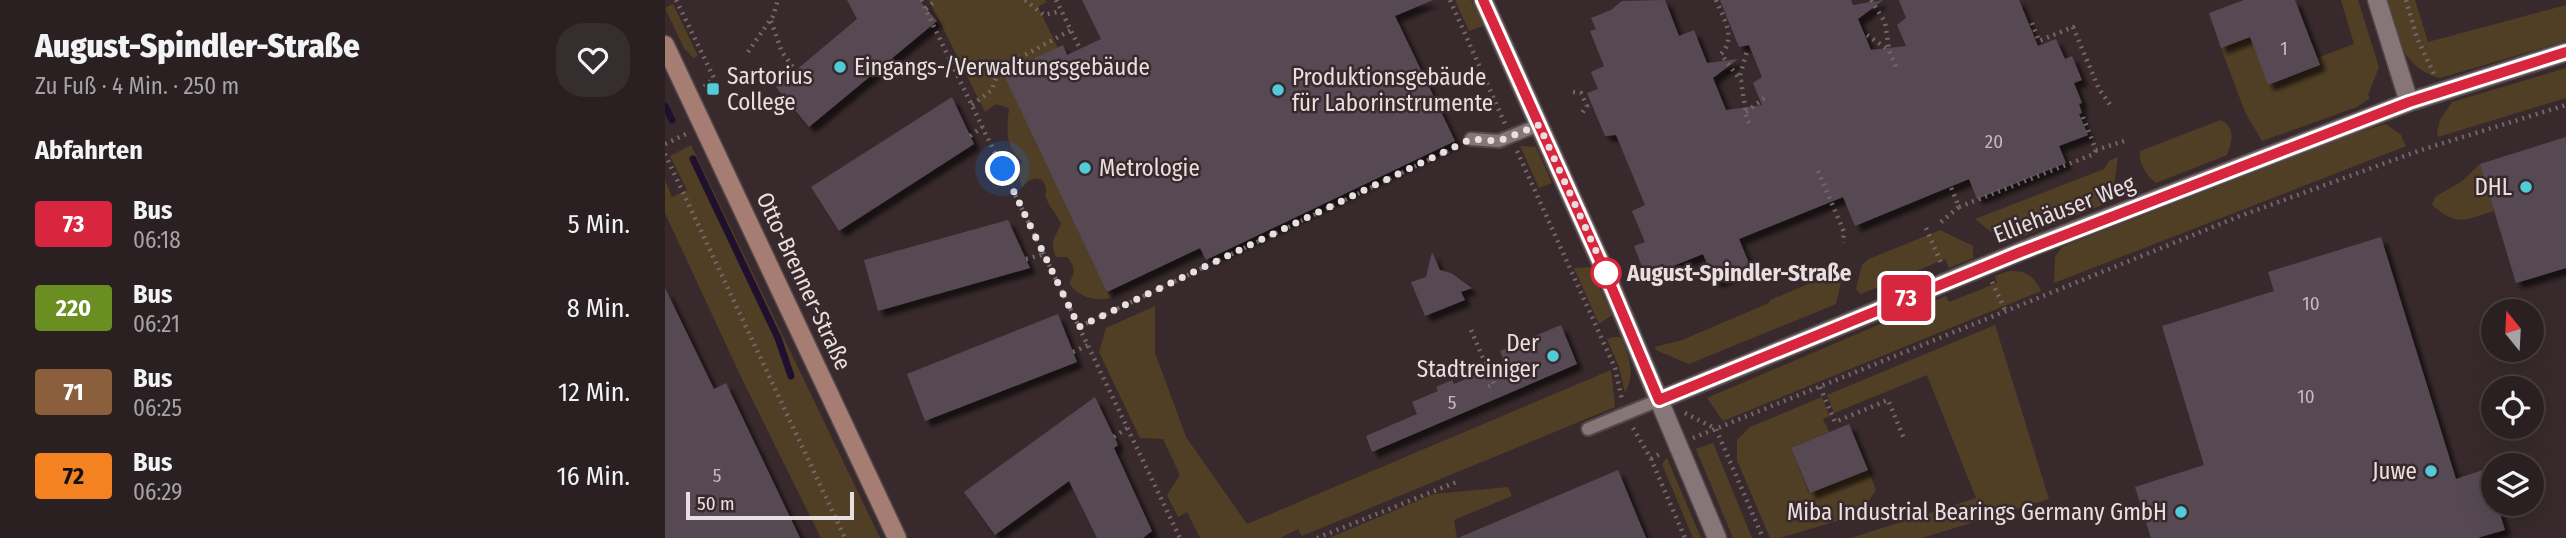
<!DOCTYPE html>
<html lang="de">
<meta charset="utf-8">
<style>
:root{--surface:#2a2021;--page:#362d2e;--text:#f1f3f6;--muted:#a5a3a5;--line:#463e3f}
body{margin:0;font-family:"Fira Sans Condensed",sans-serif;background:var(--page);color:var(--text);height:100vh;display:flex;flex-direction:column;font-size:26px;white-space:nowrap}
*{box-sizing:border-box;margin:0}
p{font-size:23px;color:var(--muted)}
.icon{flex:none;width:38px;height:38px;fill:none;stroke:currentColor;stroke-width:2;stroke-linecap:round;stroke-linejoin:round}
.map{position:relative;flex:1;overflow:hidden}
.details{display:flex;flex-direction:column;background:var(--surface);width:665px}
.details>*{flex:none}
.badge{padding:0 14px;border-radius:5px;font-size:24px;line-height:46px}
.needle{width:46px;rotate:342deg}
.tools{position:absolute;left:1816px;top:299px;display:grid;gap:14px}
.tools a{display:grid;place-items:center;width:63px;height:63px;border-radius:50%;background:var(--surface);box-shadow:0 7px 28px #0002,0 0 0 2px var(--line);font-size:35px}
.scale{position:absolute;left:21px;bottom:18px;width:168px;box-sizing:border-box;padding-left:7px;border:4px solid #e8dfe0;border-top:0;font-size:19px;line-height:24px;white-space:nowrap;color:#e8dfe0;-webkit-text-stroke:5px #382a2c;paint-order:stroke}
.you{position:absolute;width:35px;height:35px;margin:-18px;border:5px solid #fff;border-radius:50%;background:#1a73e8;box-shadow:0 0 0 10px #1a73e833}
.map>.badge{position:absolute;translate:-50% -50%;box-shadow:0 0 0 4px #fff}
h2{padding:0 35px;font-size:26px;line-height:63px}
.round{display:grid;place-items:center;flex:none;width:74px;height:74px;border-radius:28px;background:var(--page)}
.overview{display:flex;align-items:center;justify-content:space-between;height:119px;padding:0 35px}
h1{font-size:33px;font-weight:800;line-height:52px}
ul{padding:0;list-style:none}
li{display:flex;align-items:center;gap:21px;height:84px;padding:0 35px}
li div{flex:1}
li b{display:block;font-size:26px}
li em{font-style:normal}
li .badge{min-width:77px;font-weight:700;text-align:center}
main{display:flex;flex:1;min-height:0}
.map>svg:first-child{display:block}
.green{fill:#513f25}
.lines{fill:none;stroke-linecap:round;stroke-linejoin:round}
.stream{stroke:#1f112d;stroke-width:7}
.building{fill:#564a53;filter:url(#shadow)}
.service-casing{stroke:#534849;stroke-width:16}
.minor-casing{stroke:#534849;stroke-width:21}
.secondary-casing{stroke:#534849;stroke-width:21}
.path{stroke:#726668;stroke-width:4.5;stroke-dasharray:2 5;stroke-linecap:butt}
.service{stroke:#877678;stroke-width:12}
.minor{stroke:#877678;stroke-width:18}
.secondary{stroke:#a57d72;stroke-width:18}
.line-casing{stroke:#fff;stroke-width:16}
.line{stroke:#d7263d;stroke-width:10}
.walk{stroke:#e8dfe0;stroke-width:7;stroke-dasharray:0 12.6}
.poi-dot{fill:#52cbd8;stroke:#382a2c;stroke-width:2.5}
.stop-dot{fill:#fff;stroke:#d7263d;stroke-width:3.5}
.labels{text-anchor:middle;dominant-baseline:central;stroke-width:5;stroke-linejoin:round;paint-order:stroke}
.number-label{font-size:19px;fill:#c4babd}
.poi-label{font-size:23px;fill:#e8dfe0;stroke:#382a2c;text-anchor:start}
.street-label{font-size:23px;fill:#e8dfe0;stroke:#382a2c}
.stop-label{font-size:23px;font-weight:bold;fill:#e8dfe0;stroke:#382a2c;text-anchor:start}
</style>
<main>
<section class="details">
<div class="overview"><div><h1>August-Spindler-Straße</h1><p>Zu Fuß · 4 Min. · 250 m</p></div><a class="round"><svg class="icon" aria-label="heart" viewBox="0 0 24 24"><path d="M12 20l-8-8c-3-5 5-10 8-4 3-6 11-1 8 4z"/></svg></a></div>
<h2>Abfahrten</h2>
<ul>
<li><span class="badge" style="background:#d7263d;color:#fff">73</span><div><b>Bus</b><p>06:18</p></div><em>5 Min.</em></li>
<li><span class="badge" style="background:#6b8e23;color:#fff">220</span><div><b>Bus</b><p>06:21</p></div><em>8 Min.</em></li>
<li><span class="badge" style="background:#8b5e3c;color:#fff">71</span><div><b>Bus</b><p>06:25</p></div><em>12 Min.</em></li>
<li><span class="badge" style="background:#f58220;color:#111">72</span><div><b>Bus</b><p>06:29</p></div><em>16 Min.</em></li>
</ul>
</section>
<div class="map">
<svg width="1901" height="538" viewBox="0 0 1901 538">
<defs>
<filter id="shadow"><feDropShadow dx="6" dy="6" stdDeviation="2" flood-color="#0009"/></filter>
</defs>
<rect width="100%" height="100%" fill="#382a2c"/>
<g class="green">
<path d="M264,0H380L382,2L373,7L393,48L442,292L446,298C430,302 413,297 404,283C411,273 410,266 402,257H391C384,242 391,236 396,224C392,214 385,208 382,200C378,190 382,199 381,189C378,172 363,179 357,188L354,175L357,161C339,146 342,129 344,108L331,104L320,112Z"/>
<path d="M790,0H806L818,26L804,31Z"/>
<path d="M1676,0H1693L1714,67L1703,95L1705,98L1692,107L1597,141L1580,112L1556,48L1585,37L1604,85L1655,66L1652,58L1689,44Z"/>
<path d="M1722,0H1750L1763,42L1901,5V41L1775,78C1735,67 1733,35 1722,0Z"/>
<path d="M8,4L33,56L28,58L19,48L0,8Z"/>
<path d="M1901,68V98L1773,137L1772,133L1775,120L1787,102Z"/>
<path d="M1556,120C1571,129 1567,141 1562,155L1491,183C1482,176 1473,163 1475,151Z"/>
<path d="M1721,124L1736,135L1741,146L1389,283L1390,257L1397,247L1692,133Z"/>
<path d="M26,145L215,538H156L76,377L0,213V180L7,197L22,190L5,156Z"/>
<path d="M855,146L871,147L887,183L874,188Z"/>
<path d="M1453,157L1449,185L1442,203L1354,238L1325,231L1310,219L1439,169L1444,161Z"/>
<path d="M1815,164L1829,211C1799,220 1793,227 1767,205L1770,197L1797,181Z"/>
<path d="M1275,230L1308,246V258L1284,268L1280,259L1196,294L1191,289L1197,265L1204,259Z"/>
<path d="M925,267L947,315L934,324L909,268Z"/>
<path d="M1179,269L1171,304L1024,364L991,350L990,347L1017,340L1104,303L1105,300Z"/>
<path d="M1344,271C1361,270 1369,276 1376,291L1058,421L1042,398L1281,296L1284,302L1332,283L1330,276Z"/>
<path d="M490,306V353L521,437L582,524L946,370L950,407L637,536L633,529L615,538H535L522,512L513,517L502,495L515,475L498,439L475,438L434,352L441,328Z"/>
<path d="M1330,325L1384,499L1257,538H1186L1311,498L1262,375L1169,413L1162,395Z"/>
<path d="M948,337H956C964,357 971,373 960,393L954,367L942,339Z"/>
<path d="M1157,397L1164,416L1158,419L1164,432L1126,448L1144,493L1203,470L1211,490L1195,514L1115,538H1105L1072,460V440L1085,427Z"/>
<path d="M1048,443L1087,538H1068L1031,449Z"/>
<path d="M1002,458L1036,538H1028L997,464Z"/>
<path d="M843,487L847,496L789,520L792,538H664L769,494Z"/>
</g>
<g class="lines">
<g class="stream">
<path d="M0,106L7,120"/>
<path d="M28,159L113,338L126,376"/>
</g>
</g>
<g class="building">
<path d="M182,0H254L272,21L144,127L111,87L192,19Z"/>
<path d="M417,0H768L730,16L790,141L541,260L535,248L442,292L338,73L398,45L402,55L436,39Z"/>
<path d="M1000,0L1014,36L1029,30L1042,63L1073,59L1048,78L1061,110L1097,105L1088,83L1097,77L1084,45L1074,47L1055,0H1186L1188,5L1218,0L1193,19L1206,50L1241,46L1232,25L1241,18L1234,0H1354L1373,46L1391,39L1400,59L1407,56L1417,80L1409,83L1417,103L1414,104L1417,113L1414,114L1423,135L1394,146L1401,163L1312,199L1304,179L1190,226L1178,197L1074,239L1086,268L1074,273L1050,282L1038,254L981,277L969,246L980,242L967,211L980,205L951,135L940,136L922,93L933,89L926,72L939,66L925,31L931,29L926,18L946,10L957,1Z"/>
<path d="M1579,0H1630L1655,65L1603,85L1585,37L1556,48L1544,13Z"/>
<path d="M287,97L309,144L174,231L146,187Z"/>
<path d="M1901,137V268L1851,283L1815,164Z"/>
<path d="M343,220L365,268L213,311L199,260Z"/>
<path d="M1716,237L1791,479L1821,469L1823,477L1829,475V504H1832L1840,530L1812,538H1486L1470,487L1539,465L1497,326L1609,291L1603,272Z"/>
<path d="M767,252L775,270L786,273L807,288L796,292L800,300L760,316L746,282L761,277Z"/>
<path d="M0,288L49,389L61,383L135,538H0Z"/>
<path d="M393,314L412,362L260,421L242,374Z"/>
<path d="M896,325L912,364L707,452L701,436L752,414L747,402L773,391L771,387L787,380L789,384L840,363L835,351Z"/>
<path d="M430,397L453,445L449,448L487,531L478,538H432L404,481L330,535L299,492Z"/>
<path d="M1184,424L1203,470L1145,493L1126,448Z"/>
<path d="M953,470L981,538H793Z"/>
</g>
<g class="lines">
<defs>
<g id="service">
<path d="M806,139L834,141L874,125"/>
<path d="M923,429L994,400"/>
</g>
<g id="minor">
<path d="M818,0L941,274L1052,538"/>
<path d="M1712,0L1744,102"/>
<path d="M994,400L1369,246L1744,102L1901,52"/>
</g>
<path id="secondary" d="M0,45L232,538"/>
</defs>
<use href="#service" class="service-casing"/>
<use href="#minor" class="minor-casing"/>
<use href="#secondary" class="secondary-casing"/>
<g class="path">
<path d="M11,0L49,78L39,87"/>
<path d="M256,0L414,327L793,146"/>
<path d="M360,0L379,15L396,11"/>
<path d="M391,0L415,49"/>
<path d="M785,0L840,124"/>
<path d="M1051,0C1058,17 1072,38 1056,54L1076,81L1082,120L1087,127"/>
<path d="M1206,0L1220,22L1224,50L1232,69"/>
<path d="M1741,0L1752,38L1769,74"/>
<path d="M261,9L271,0"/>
<path d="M106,21L117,52L128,67"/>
<path d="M1367,23L1374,41L1408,27L1434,89L1446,106"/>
<path d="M1202,35L1224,50"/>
<path d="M83,52L108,16L113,0"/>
<path d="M1075,75L1082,51"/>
<path d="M908,92L916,93L922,106L917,113"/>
<path d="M307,105L327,90L334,69L406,30"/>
<path d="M1081,112L1102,96"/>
<path d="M1418,117L1431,150L1459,141"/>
<path d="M305,136L317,127"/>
<path d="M0,144L21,134"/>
<path d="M852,151L950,368L957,400"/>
<path d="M0,154L180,538"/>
<path d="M1153,171L1179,232L1178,243"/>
<path d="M1294,207L1429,154L1431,150"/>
<path d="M1276,222L1294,207L1285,185"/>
<path d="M1261,228L1277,265"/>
<path d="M361,259L379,254"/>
<path d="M1327,282L1341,312"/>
<path d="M414,327L515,538"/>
<path d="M806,330L829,384L822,387"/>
<path d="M408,352L423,345"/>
<path d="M1155,387L1170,422L1223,400L1240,441"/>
<path d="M1020,413L1051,429L1098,538"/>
<path d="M968,428L986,459L1020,538"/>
<path d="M449,437L462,428"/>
<path d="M1028,438L1575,216L1756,150L1901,105"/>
<path d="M986,459L998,452"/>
<path d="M652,538L794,481"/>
</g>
<use href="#service" class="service"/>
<use href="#minor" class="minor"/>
<use href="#secondary" class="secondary"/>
</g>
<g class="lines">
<defs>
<path id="line" d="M818,0L941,274L994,400L1353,253L1744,102L1901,52"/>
</defs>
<use href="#line" class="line-casing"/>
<use href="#line" class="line"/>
<path class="walk" d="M338,169L414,327L806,139L834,141L874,125L941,273"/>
</g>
<g class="poi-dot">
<circle cx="175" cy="67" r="7"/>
<rect x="41" y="82" width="14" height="14" rx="3.5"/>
<circle cx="613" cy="90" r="7"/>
<circle cx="420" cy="168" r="7"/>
<circle cx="1861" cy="187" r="7"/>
<circle cx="888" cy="356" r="7"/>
<circle cx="1766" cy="471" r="7"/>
<circle cx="1516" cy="512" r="7"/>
</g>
<circle class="stop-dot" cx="941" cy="273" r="14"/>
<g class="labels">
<g class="number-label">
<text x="1619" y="48">1</text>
<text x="1329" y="141">20</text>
<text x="1646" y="303">10</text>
<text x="1641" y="396">10</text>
<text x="787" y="402">5</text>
<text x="52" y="475">5</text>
</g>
<g class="poi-label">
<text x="189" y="67">Eingangs-/Verwaltungsgebäude</text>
<text x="62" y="76">Sartorius<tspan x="62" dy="26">College</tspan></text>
<text x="627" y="77">Produktionsgebäude<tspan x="627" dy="26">für Laborinstrumente</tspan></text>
<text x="434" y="168">Metrologie</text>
<text x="1847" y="187" text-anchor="end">DHL</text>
<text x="874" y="343" text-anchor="end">Der<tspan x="874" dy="26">Stadtreiniger</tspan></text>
<text x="1752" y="471" text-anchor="end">Juwe</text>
<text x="1502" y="512" text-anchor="end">Miba Industrial Bearings Germany GmbH</text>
</g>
<g class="street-label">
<text transform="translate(1399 209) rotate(-21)">Elliehäuser Weg</text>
<text transform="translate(139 281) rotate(65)">Otto-Brenner-Straße</text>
</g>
<g class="stop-label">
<text x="962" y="273">August-Spindler-Straße</text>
</g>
</g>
</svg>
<div class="tools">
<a><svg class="needle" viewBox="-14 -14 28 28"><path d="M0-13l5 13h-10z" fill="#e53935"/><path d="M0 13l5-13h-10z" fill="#a5a3a5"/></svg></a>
<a><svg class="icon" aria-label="locate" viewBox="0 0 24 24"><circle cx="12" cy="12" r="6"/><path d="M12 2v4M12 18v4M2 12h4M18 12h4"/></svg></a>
<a><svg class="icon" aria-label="layers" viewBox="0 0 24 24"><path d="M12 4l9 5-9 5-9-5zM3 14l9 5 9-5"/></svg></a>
</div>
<div class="scale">50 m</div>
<div class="you" style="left:338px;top:169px"></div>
<b class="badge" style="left:1241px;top:298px;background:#d7263d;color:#fff">73</b>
</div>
</main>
